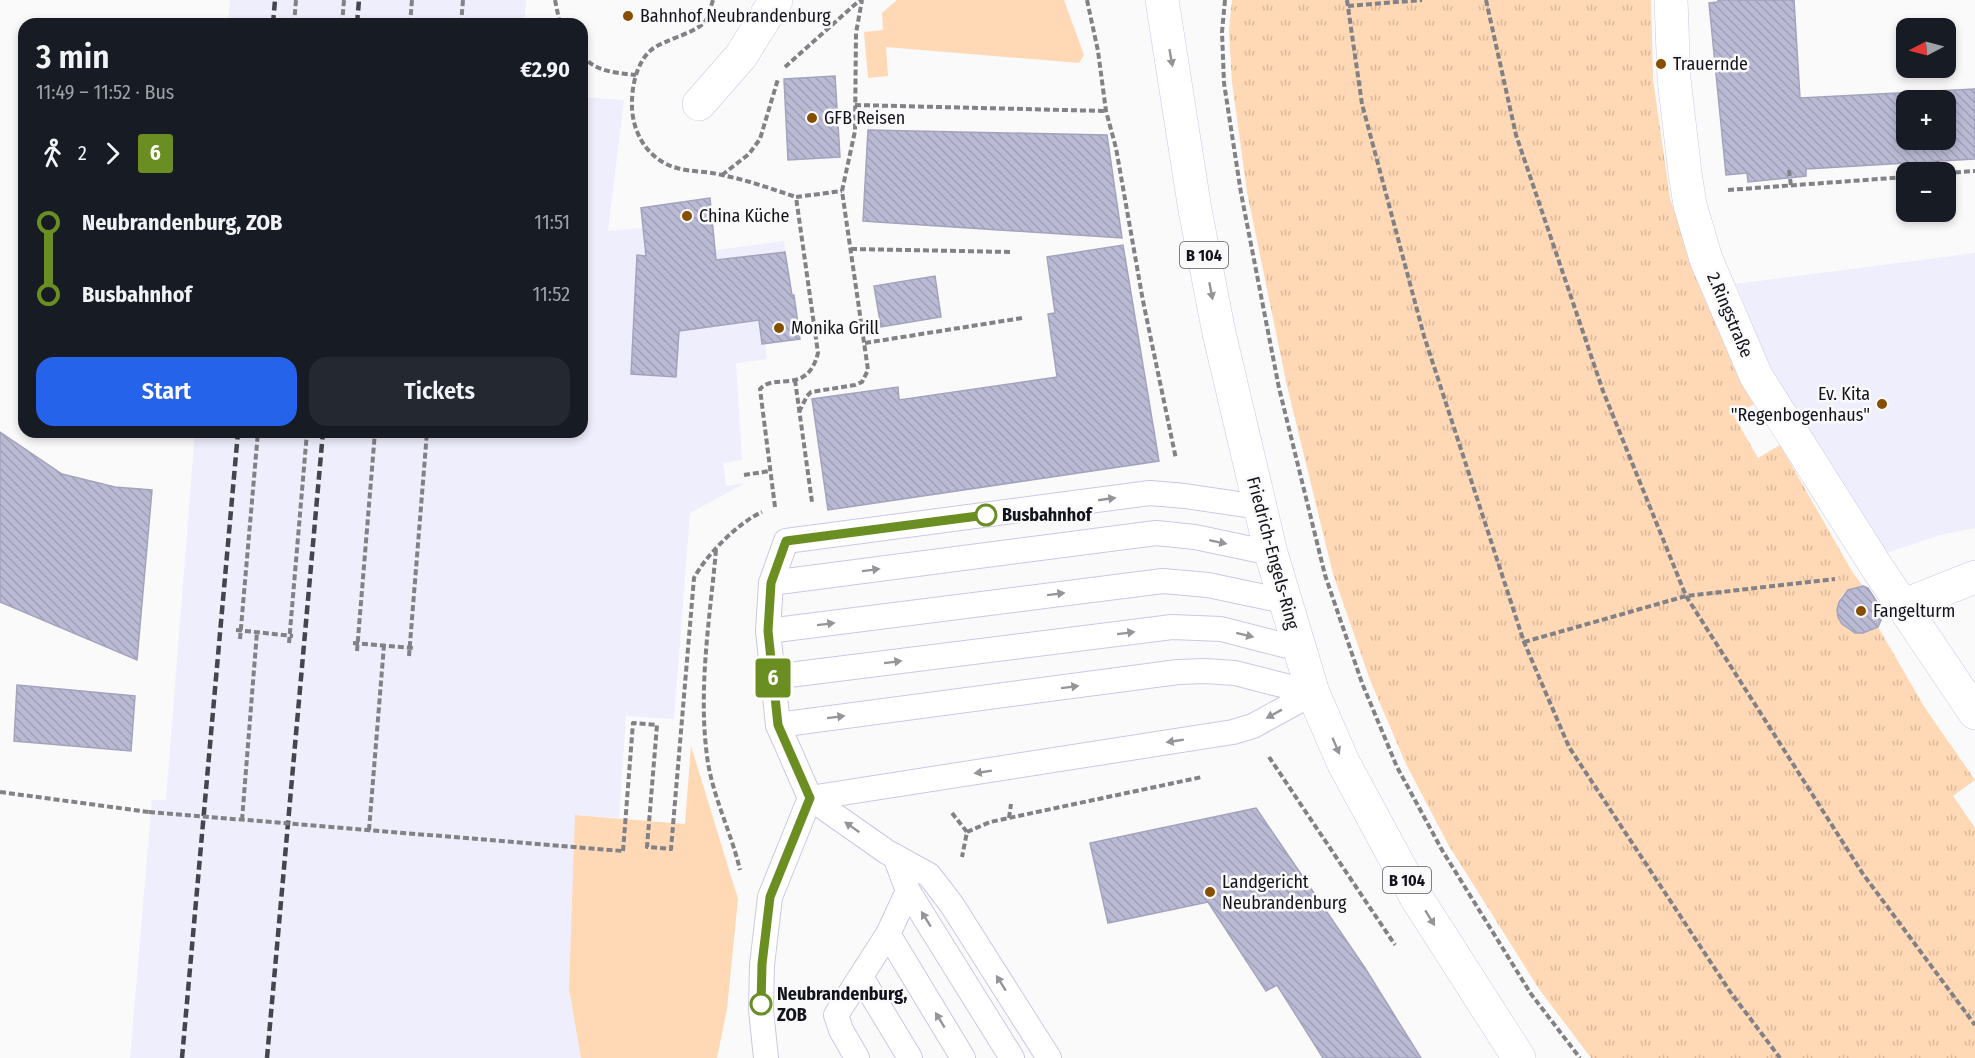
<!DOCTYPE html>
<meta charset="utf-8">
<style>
:root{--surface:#171b24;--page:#242831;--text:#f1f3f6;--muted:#9ea1a6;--accent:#2563eb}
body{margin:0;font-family:"Fira Sans Condensed",sans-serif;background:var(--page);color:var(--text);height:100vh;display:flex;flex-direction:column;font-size:22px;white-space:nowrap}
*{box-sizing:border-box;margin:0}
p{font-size:20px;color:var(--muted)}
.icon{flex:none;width:33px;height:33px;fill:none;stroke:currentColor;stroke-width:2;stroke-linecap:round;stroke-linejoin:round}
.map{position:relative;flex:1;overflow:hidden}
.sheet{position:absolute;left:18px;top:18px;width:570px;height:420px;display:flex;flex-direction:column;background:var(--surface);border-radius:18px;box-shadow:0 3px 9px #0003}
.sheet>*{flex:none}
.badge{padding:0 12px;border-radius:4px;font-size:21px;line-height:39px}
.needle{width:39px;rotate:264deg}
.controls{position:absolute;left:1896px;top:18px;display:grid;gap:12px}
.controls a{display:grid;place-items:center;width:60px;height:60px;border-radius:12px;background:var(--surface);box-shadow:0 3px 9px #0003;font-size:30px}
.map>.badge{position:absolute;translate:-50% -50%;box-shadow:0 0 0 3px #fff}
.legs{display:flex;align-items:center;gap:9px;height:66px;padding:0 18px;font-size:20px}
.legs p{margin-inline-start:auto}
.summary{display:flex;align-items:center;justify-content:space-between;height:102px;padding:0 18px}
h1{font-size:33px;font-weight:600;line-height:45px}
.primary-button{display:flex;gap:12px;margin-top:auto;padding:12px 18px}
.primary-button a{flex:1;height:69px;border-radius:18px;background:var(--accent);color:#fff;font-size:24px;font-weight:600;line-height:69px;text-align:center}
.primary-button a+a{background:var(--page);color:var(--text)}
ul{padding:0 18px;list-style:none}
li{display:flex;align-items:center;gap:21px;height:72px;font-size:22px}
li i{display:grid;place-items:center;width:9px;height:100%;margin:0 8px;background:currentColor}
li i::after{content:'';width:15px;height:15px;margin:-8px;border:4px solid;border-radius:50%;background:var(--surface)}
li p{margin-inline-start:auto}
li:first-child i{background:linear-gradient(#0000 50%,currentColor 0)}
li:last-child i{background:linear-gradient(currentColor 50%,#0000 0)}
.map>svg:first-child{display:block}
.built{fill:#eeeefc}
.grass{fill:#ffd8b5}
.park{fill:url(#park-tufts)}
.building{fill:url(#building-back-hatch);stroke:#a3a3bd;stroke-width:1.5;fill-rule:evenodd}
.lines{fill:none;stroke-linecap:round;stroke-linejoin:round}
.lane-casing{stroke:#c9c9e5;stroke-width:26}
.street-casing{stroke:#c9c9e5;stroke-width:34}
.primary-casing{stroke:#c9c9e5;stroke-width:34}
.path{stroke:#818186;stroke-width:4;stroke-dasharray:6 3;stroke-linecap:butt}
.lane{stroke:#fff;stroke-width:24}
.street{stroke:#fff;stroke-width:33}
.primary{stroke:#fff;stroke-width:33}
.rail{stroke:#45454d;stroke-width:4.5;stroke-dasharray:9 4.5;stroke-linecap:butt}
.path-bridge{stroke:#818186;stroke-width:4;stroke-dasharray:6 3;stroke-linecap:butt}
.oneway{fill:#959599}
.line-1-casing{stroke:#fff;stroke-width:14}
.line-1{stroke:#6b8e23;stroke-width:9}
.poi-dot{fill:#864e00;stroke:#fafafa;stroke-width:2}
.stop-1-dot{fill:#fff;stroke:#6b8e23;stroke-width:3}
.labels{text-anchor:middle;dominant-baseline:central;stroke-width:5;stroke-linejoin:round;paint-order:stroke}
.shield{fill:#fafafa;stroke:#58585f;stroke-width:1.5}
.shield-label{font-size:16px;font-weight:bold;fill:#13131d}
.poi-label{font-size:18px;fill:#13131d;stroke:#fafafa;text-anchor:start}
.street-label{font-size:18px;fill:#13131d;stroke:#fafafa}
.stop-label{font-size:18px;font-weight:bold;fill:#13131d;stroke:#fafafa;text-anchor:start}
</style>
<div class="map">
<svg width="1975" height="1058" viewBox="0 0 1975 1058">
<defs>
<pattern id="park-tufts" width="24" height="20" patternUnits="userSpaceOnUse" patternTransform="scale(1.5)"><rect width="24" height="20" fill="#ffd8b5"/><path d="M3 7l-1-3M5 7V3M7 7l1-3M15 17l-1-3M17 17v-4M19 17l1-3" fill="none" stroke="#dab89b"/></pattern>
<pattern id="building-back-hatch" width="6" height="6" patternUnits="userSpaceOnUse" patternTransform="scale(1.5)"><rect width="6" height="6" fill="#babad5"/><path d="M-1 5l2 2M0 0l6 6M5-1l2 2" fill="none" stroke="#9f9fb6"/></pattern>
</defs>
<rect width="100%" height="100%" fill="#fafafa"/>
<g class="built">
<path d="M230,0H526L524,24H228Z"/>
<path d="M582,97L624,100L608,231L663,226L661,204L710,197L716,250L784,241L791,295H794L800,339L765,344L767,359L736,363L742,460L723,463L726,486L745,483L690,513L674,719L626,716L619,818L576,815L569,989L581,1058H130L152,800H166L195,432H582Z"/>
<path d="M1975,253V528L1940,535L1883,554L1775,380L1736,284Z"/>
</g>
<g class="grass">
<path d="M897,0H1064L1084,55L1079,63L886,47L888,76L868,78L864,32L883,30L882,13Z"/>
<path d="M691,746L738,899L727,1009L717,1058H581L569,989L575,815L685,824Z"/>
</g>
<path class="park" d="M1232,0H1651L1653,79L1670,198L1698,280L1756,403L1734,416L1758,458L1780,445L1853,573L1863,586C1819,588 1838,653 1878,627L1925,708L1975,780L1953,796L1975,828V1058H1591L1539,989L1449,846L1406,764L1370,680L1333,574L1287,386L1247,192L1232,82L1229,31Z"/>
<g class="building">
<path d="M1718,0H1794L1800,98L1975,89V159L1806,169V176L1748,182L1747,173L1726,175L1709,3L1718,2ZM1906,100H1946V140H1906Z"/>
<path d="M835,76L840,157L788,160L784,79Z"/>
<path d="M868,130L1107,135L1122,238L863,221Z"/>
<path d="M710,198L716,260L785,252L792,295H794L800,339L762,344L759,320L679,331L676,377L631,374L637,255L646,256L641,208Z"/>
<path d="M1123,245L1159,461L828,510L812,399L898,387L899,400L1057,377L1048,314L1055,313L1047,257Z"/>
<path d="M935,276L941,317L881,327L874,286Z"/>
<path d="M0,432L62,474L115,487L152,490L137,660L0,602Z"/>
<path d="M1863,586L1868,588L1884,613L1878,627L1863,633H1855L1842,624L1838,617L1837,610L1839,602L1848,590Z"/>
<path d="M17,685L135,696L131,751L14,741Z"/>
<path d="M1256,808L1365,968L1421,1058H1323L1277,985L1266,991L1208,902L1108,923L1090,843Z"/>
</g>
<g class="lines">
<defs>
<g id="lane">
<path d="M771,583L1156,533L1195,537L1271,553"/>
<path d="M768,631L1163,581L1208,585L1284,601"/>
<path d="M773,677L1172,627L1221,629L1299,649"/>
<path d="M778,725L1178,672L1205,671L1235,673L1313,693"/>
<path d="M810,798L1233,732L1253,726L1313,693"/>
<path d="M895,856L908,891L1012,1058"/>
<path d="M888,934L963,1058"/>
<path d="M861,977L910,1058"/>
<path d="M766,1058L761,1010L762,965L770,897L810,798"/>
<path d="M857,1058L841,1030L836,1015L888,934L908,891"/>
<path d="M1049,1058L952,905L929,875L887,852L810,798L778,725L768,631L771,583L786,541L1150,493L1185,496L1259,507"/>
</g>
<g id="street">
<path d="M1671,0L1674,79L1685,173L1690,205L1706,259L1756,376L1876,566L1975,713"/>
<path d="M699,104L741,56L776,0"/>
<path d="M1902,606L1975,577"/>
</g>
<path id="primary" d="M1162,0L1195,210L1219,333L1271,553L1313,693L1344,764L1416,897L1519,1058"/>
</defs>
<use href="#lane" class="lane-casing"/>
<use href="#street" class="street-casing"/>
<use href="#primary" class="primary-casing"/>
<g class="path">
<path d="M555,0L560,24"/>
<path d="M713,0C711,6 710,12 708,17C700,34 664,38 650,51C637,63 632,85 632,102C631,131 647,160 677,168C691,172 707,171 722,175C747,180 772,189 796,197"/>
<path d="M1087,0L1098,51L1106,111L1116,148L1143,301L1176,459"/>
<path d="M1225,0L1222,32L1224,83L1241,193L1279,388L1325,575L1362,683L1397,767L1442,850L1531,994L1580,1058"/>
<path d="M1347,0L1362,104L1424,336L1524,642L1569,747L1731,993L1780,1058"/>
<path d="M1486,0L1516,135L1603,391L1686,596L1863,874L1975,1025"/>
<path d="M1348,6L1422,0"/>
<path d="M294,24L296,0"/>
<path d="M342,24L344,0"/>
<path d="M410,24L412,0"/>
<path d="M461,24L463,0"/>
<path d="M582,55C595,72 617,73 636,75"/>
<path d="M785,67L860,0"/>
<path d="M855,105L1106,111"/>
<path d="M1937,161L1938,172"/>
<path d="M1789,170L1791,186"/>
<path d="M1946,173L1975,171"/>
<path d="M722,175L749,154L760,139L778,79"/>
<path d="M1728,190L1906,177"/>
<path d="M851,249L1012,252"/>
<path d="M865,343L1022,318"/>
<path d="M795,380L812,502"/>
<path d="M799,412L807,396L811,392L855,385L862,382L868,370L842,191L855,131L856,33L862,0"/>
<path d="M744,475L770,471"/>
<path d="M775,507L760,389C776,372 807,396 818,353L796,197L842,191"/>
<path d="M716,550C710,617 698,688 707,756C712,796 731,831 740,870"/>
<path d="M236,630L293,636"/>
<path d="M240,639L258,432"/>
<path d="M1524,642L1686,596L1835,579"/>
<path d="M289,643L307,432"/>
<path d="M353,643L413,648"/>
<path d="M357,651L375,432"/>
<path d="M409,656L427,432"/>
<path d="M1269,757L1395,945"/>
<path d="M0,792L149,812"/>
<path d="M952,813L967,832L962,857"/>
<path d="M1009,818L1011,804"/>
<path d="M242,820L257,632"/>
<path d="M369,830L384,645"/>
<path d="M967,832L990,822L1202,777"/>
<path d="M623,851L633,723L657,725L647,847L671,849L694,578C706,555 739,522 762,512"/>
</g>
<use href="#lane" class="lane"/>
<use href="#street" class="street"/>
<use href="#primary" class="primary"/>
<g class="rail">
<path d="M273,24L275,0"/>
<path d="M357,24L359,0"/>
<path d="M182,1058L238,432"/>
<path d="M267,1058L323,432"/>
</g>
<path class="path-bridge" d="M149,812L623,851"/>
</g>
<defs><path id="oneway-solid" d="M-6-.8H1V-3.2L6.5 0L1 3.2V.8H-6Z" transform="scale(1.5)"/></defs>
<g class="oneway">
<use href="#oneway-solid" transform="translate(1171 58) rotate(80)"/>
<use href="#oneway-solid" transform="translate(1211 291) rotate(79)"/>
<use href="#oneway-solid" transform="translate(1107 499) rotate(-8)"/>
<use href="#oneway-solid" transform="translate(1218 542) rotate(12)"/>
<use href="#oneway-solid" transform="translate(871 570) rotate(-7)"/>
<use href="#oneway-solid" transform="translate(1056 594) rotate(-7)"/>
<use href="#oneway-solid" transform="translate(826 624) rotate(-7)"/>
<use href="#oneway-solid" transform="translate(1126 633) rotate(-7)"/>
<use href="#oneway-solid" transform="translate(1245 635) rotate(14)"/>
<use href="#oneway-solid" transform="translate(893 662) rotate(-7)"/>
<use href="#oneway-solid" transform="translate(1070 687) rotate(-7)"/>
<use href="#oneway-solid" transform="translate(1274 714) rotate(151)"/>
<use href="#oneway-solid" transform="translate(836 717) rotate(-7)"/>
<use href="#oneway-solid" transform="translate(1175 741) rotate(171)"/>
<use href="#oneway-solid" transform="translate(1336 746) rotate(67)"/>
<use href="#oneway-solid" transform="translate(983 772) rotate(171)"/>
<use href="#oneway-solid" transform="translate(852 827) rotate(-145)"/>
<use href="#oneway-solid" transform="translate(1430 918) rotate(58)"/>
<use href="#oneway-solid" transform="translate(926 919) rotate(-122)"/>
<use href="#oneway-solid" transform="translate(1001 983) rotate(-122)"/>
<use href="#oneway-solid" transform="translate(940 1020) rotate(-121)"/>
</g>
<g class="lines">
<defs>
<path id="line-1" d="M761,1004L762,964L770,897L810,798L778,725L768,631L771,583L786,541L986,515"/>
</defs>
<use href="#line-1" class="line-1-casing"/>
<use href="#line-1" class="line-1"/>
</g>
<g class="poi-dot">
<circle cx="628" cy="16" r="6"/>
<circle cx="1661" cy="64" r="6"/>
<circle cx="812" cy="118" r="6"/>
<circle cx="687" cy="216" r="6"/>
<circle cx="779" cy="328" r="6"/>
<circle cx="1882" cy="404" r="6"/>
<circle cx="1861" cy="611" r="6"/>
<circle cx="1210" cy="892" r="6"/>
</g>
<g class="stop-1-dot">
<circle cx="986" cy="515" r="10"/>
<circle cx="761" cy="1004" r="10"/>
</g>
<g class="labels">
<g class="shield">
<rect x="1180" y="242" width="48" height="26" rx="4.5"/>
<rect x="1383" y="867" width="48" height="26" rx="4.5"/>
</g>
<g class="shield-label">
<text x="1204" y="255">B 104</text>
<text x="1407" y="880">B 104</text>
</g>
<g class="poi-label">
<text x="640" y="16">Bahnhof Neubrandenburg</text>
<text x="1673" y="64">Trauernde</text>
<text x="824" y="118">GFB Reisen</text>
<text x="699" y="216">China Küche</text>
<text x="791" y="328">Monika Grill</text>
<text x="1870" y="394" text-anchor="end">Ev. Kita<tspan x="1870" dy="21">"Regenbogenhaus"</tspan></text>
<text x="1873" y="611">Fangelturm</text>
<text x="1222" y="882">Landgericht<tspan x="1222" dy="21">Neubrandenburg</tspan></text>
</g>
<g class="street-label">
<text transform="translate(1730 315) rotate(67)">2.Ringstraße</text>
<text transform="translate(1273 553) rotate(75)">Friedrich-Engels-Ring</text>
</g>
<g class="stop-label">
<text x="1002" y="515">Busbahnhof</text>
<text x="777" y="994">Neubrandenburg,<tspan x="777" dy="21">ZOB</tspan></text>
</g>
</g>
</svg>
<div class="controls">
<a><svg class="needle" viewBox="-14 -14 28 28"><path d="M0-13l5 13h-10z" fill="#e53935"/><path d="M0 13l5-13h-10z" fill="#9ea1a6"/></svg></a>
<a>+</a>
<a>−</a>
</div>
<b class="badge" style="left:773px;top:678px;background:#6b8e23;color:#fff">6</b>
<section class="sheet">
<div class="summary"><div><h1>3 min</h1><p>11:49 – 11:52 · Bus</p></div><b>€2.90</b></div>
<div class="legs"><svg class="icon" aria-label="walk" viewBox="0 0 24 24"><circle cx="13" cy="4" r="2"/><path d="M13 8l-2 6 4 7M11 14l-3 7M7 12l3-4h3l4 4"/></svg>2<svg class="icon" aria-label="forward" viewBox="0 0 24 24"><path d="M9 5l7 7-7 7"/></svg><b class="badge" style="background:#6b8e23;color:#fff">6</b></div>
<ul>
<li><i style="color:#6b8e23"></i><b>Neubrandenburg, ZOB</b><p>11:51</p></li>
<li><i style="color:#6b8e23"></i><b>Busbahnhof</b><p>11:52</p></li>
</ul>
<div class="primary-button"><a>Start</a><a>Tickets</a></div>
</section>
</div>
